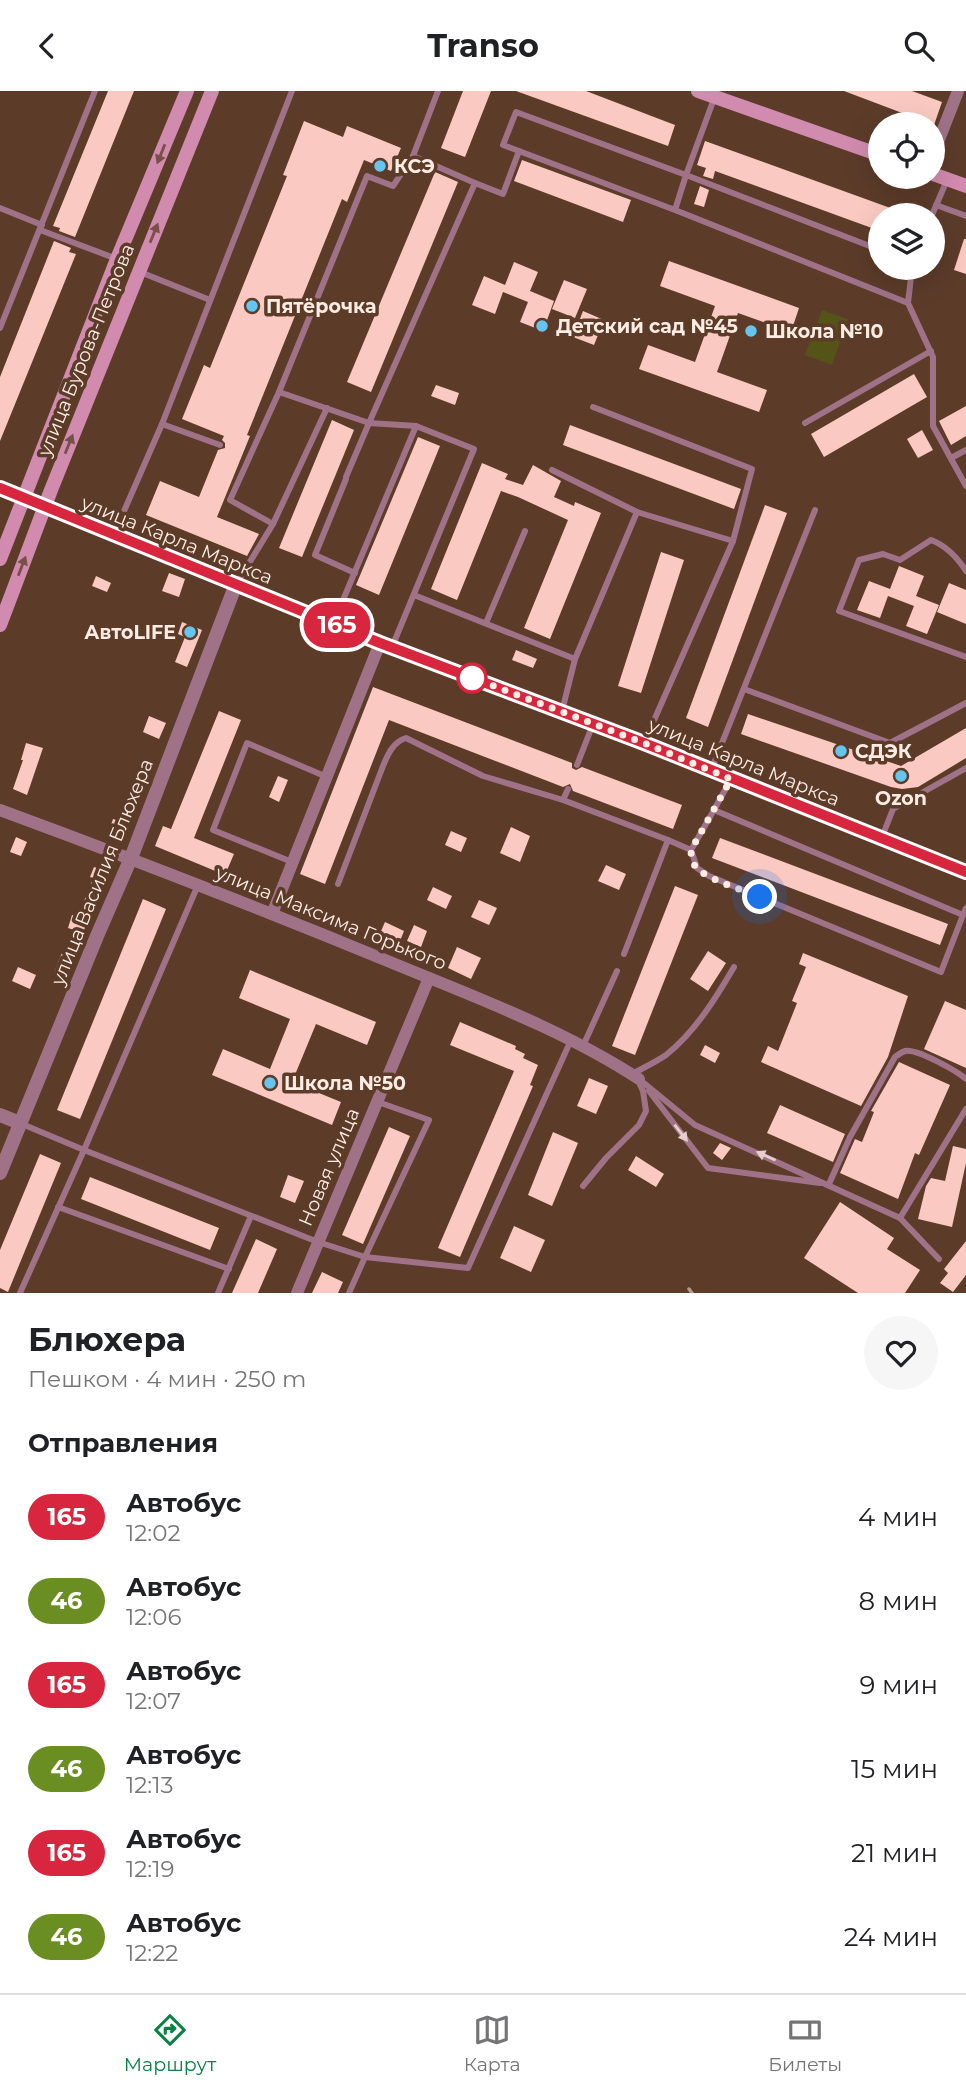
<!DOCTYPE html>
<html lang="ru">
<meta charset="utf-8">
<style>
:root{--surface:#fff;--page:#f6f6f6;--text:#202124;--muted:#757577;--line:#e0e0e0;--accent:#0b8043}
body{margin:0;font-family:Montserrat,sans-serif;background:var(--page);color:var(--text);height:100vh;display:flex;flex-direction:column;font-size:26px;white-space:nowrap}
*{box-sizing:border-box;margin:0}
p{font-size:23px;color:var(--muted)}
.icon{flex:none;width:38px;height:38px;fill:none;stroke:currentColor;stroke-width:2;stroke-linecap:round;stroke-linejoin:round}
.map{position:relative;height:1202px;overflow:hidden}
.drawer{display:flex;flex-direction:column;background:var(--surface);flex:1}
.drawer>*{flex:none}
.badge{padding:0 14px;border-radius:23px;font-size:24px;line-height:46px}
.controls{position:absolute;left:868px;top:21px;display:grid;gap:14px}
.controls a{display:grid;place-items:center;width:77px;height:77px;border-radius:50%;background:var(--surface);box-shadow:0 7px 28px #0002;font-size:35px}
.you{position:absolute;width:35px;height:35px;margin:-18px;border:5px solid #fff;border-radius:50%;background:#1a73e8;box-shadow:0 0 0 10px #1a73e833}
.map>.badge{position:absolute;translate:-50% -50%;box-shadow:0 0 0 4px #fff}
h2{padding:0 28px;font-size:26px;line-height:63px}
.round{display:grid;place-items:center;flex:none;width:74px;height:74px;border-radius:37px;background:var(--page)}
.overview{display:flex;align-items:center;justify-content:space-between;height:119px;padding:0 28px}
h1{font-size:33px;font-weight:700;line-height:52px}
ul{padding:0;list-style:none}
li{display:flex;align-items:center;gap:21px;height:84px;padding:0 28px}
li div{flex:1}
li b{display:block;font-size:26px}
li em{font-style:normal}
li .badge{min-width:77px;font-weight:700;text-align:center}
header{display:flex;justify-content:space-between;align-items:center;height:91px;padding:0 28px;background:var(--surface);font-size:32px;font-weight:700}
.tabs{display:flex;justify-content:space-around;align-items:center;height:98px;border-top:2px solid var(--line);background:var(--surface);font-size:19px;color:var(--muted)}
.tabs a{display:grid;justify-items:center;gap:4px}
.tabs .selected{color:var(--accent)}
.map>svg:first-child{display:block}
.green{fill:#545318}
.building{fill:#facac2}
.lines{fill:none;stroke-linecap:round;stroke-linejoin:round}
.service{stroke:#9f7288;stroke-width:6}
.minor{stroke:#9f7288;stroke-width:12}
.tertiary{stroke:#9f7288;stroke-width:14}
.secondary{stroke:#d18bae;stroke-width:14}
.rail{stroke:#b29a8d;stroke-width:3.5}
.oneway{fill:#794f4a}
.oneway2{fill:#e6cecc}
.line-casing{stroke:#fff;stroke-width:16}
.line{stroke:#d7263d;stroke-width:10}
.walk{stroke:#fdece3;stroke-width:7;stroke-dasharray:0 12.6}
.poi-dot{fill:#65c5ee;stroke:#5c3b29;stroke-width:2.5}
.stop-dot{fill:#fff;stroke:#d7263d;stroke-width:3.5}
.labels{text-anchor:middle;dominant-baseline:central;stroke-width:7;stroke-linejoin:round;paint-order:stroke}
.poi-label{font-size:19px;font-weight:bold;fill:#fdece3;stroke:#5c3b29;text-anchor:start}
.street-label{font-size:19px;fill:#fdece3;stroke:#5c3b29}
</style>
<header><svg class="icon" aria-label="back" viewBox="0 0 24 24"><path d="M15 5l-7 7 7 7"/></svg>Transo<svg class="icon" aria-label="search" viewBox="0 0 24 24"><circle cx="10" cy="10" r="6"/><path d="M15 15l6 6"/></svg></header>
<div class="map">
<svg width="966" height="1202" viewBox="0 0 966 1202">
<rect width="100%" height="100%" fill="#5c3b29"/>
<path class="green" d="M822,219L848,228L832,274L805,264Z"/>
<g class="building">
<path d="M108,0H134L75,146L59,140L60,137L53,135Z"/>
<path d="M463,0H491L465,66L441,57Z"/>
<path d="M516,0H586L675,34L668,55Z"/>
<path d="M844,0H912L942,11L934,34Z"/>
<path d="M304,30L343,46L347,35L401,57L391,80L364,69L347,111L342,108L247,344L250,345L217,426L259,443L247,465L146,424L160,390L199,406L218,359L225,357V352L222,349L224,345L182,328L204,274L210,277L287,85L283,84Z"/>
<path d="M705,50L907,123V124H880V140L715,80L713,88L703,85L706,77L697,74Z"/>
<path d="M522,69L631,109L623,131L514,90Z"/>
<path d="M435,81L458,91L371,301L347,291Z"/>
<path d="M700,95L709,99L704,116L694,113Z"/>
<path d="M964,148H966V183L954,179Z"/>
<path d="M54,150L71,157L69,161L76,163L0,350V286Z"/>
<path d="M669,170L799,217L791,241L738,222L717,281L767,299L759,321L639,278L648,254L695,271L715,215L660,195Z"/>
<path d="M514,171L538,181L530,200L554,210L543,240L520,231L528,211L503,201L495,223L472,214L484,185L505,194Z"/>
<path d="M564,189L587,198L575,227L552,218Z"/>
<path d="M583,220L604,229L594,254L573,246Z"/>
<path d="M914,283L927,306L824,366L811,343Z"/>
<path d="M436,294L459,302L455,314L431,305Z"/>
<path d="M966,315V345L951,354L939,330Z"/>
<path d="M332,329L354,339L302,466L279,457Z"/>
<path d="M570,334L741,398L734,418L563,354Z"/>
<path d="M922,339L933,359L918,367L907,348Z"/>
<path d="M418,346L440,355L379,504L356,494Z"/>
<path d="M482,372L508,383L505,388L523,394L533,374L561,390L554,406L574,415L575,411L601,422L550,548L524,537L568,429L518,406L501,400L457,509L431,498Z"/>
<path d="M765,414L787,422L708,636L686,627Z"/>
<path d="M661,461L684,469L641,602L618,595Z"/>
<path d="M899,475L924,485L916,505L939,514L927,543L906,535L914,515L888,505L880,527L857,519L869,490L890,498Z"/>
<path d="M169,482L185,488L179,506L162,500Z"/>
<path d="M96,485L111,492L107,501L92,495Z"/>
<path d="M949,492L966,499V533L937,521Z"/>
<path d="M182,531L202,539L187,576L175,571L185,546L178,543Z"/>
<path d="M516,559L537,568L533,577L512,569Z"/>
<path d="M373,596L572,672V677L576,679L582,676L682,714L673,738L573,700L570,693L563,696L389,629L325,793L300,783Z"/>
<path d="M219,620L241,629L194,747L234,763L225,784L155,755L163,735L171,738Z"/>
<path d="M748,623L901,675L966,637V667L918,696L902,698L891,696L741,643Z"/>
<path d="M149,625L166,632L159,648L143,641Z"/>
<path d="M26,652L43,657L27,704L13,698L23,669H21Z"/>
<path d="M278,685L288,689L279,711L269,706Z"/>
<path d="M113,728L126,732L122,745L109,740Z"/>
<path d="M511,736L530,745L520,771L500,762Z"/>
<path d="M451,740L467,747L461,761L445,754Z"/>
<path d="M16,746L27,751L21,765L10,761Z"/>
<path d="M720,747L948,833L940,854L712,767Z"/>
<path d="M606,774L626,783L619,799L598,790Z"/>
<path d="M94,776L106,780L83,842L68,837L72,824L78,826L93,787L90,786Z"/>
<path d="M675,795L698,804L635,964L612,955Z"/>
<path d="M433,796L452,805L446,818L427,809Z"/>
<path d="M143,808L166,818L80,1028L57,1019Z"/>
<path d="M479,809L497,817L489,834L471,826Z"/>
<path d="M385,831L404,840L398,855L378,847Z"/>
<path d="M414,834L427,840L421,856L407,850Z"/>
<path d="M457,856L481,867L471,888L448,877Z"/>
<path d="M708,860L726,872L708,900L690,888Z"/>
<path d="M62,862L73,866L65,886L54,882Z"/>
<path d="M803,862L908,905L888,966L861,1015L761,971L768,955L778,960L797,912L792,910L806,876L799,873Z"/>
<path d="M18,876L36,884L30,898L12,890Z"/>
<path d="M250,879L376,931L367,954L316,933L292,991L341,1011L332,1034L212,984L223,958L270,978L290,928L239,907Z"/>
<path d="M945,910L966,919V977L924,958Z"/>
<path d="M460,931L516,955L515,958L525,963L523,967L538,974L530,994L533,995L460,1166L438,1157L514,980L450,954Z"/>
<path d="M705,954L720,962L715,972L700,964Z"/>
<path d="M899,971L950,994L919,1064L915,1062L898,1108L840,1082L855,1048L862,1051L874,1021L871,1020Z"/>
<path d="M589,987L608,995L596,1023L577,1015Z"/>
<path d="M780,1014L845,1043L833,1071L767,1042Z"/>
<path d="M389,1036L410,1045L363,1153L342,1144Z"/>
<path d="M553,1041L578,1052L552,1115L528,1104Z"/>
<path d="M720,1052L731,1057L722,1069L713,1062Z"/>
<path d="M953,1055L966,1058V1072L952,1136L918,1128L926,1095L931,1087L945,1090Z"/>
<path d="M40,1063L61,1072L8,1201L0,1197V1159Z"/>
<path d="M636,1065L664,1083L656,1096L628,1079Z"/>
<path d="M288,1084L304,1090L295,1112L280,1106Z"/>
<path d="M90,1086L219,1137L210,1159L81,1108Z"/>
<path d="M840,1111L894,1147L887,1158L920,1179L905,1202H858L804,1167Z"/>
<path d="M514,1135L545,1149L531,1181L500,1167Z"/>
<path d="M256,1148L277,1158L258,1202H232Z"/>
<path d="M966,1150V1184L953,1201L940,1192L948,1182L944,1178Z"/>
<path d="M322,1181L343,1191L338,1202H312Z"/>
</g>
<g class="lines">
<g class="service">
<path d="M715,5L686,84L880,159"/>
<path d="M475,92L503,103L519,60"/>
<path d="M936,114L966,125"/>
<path d="M0,117L42,134"/>
<path d="M675,119L686,84L516,21L503,54L675,119L908,212L912,177"/>
<path d="M932,124L947,89"/>
<path d="M40,139L117,168"/>
<path d="M140,181L210,209"/>
<path d="M908,212L933,266V335L966,395"/>
<path d="M0,237L95,0"/>
<path d="M279,301L367,85L393,95L413,65"/>
<path d="M593,316L752,378L733,450L644,652"/>
<path d="M805,332L931,260"/>
<path d="M162,333L220,354"/>
<path d="M951,367L966,359"/>
<path d="M552,379L637,421"/>
<path d="M346,388L315,464L355,482"/>
<path d="M273,433L327,317"/>
<path d="M114,443L162,333L292,0"/>
<path d="M966,480C957,466 947,455 931,449L900,469L883,463L859,469L839,520L966,566"/>
<path d="M237,492L273,433L230,409L279,301L369,332L475,92L413,65L438,0"/>
<path d="M414,504L575,568"/>
<path d="M486,532L525,440"/>
<path d="M333,533L416,335L369,332L346,386"/>
<path d="M392,556L474,358L416,335"/>
<path d="M744,598L890,652L966,612"/>
<path d="M562,620L575,568L637,421L733,450"/>
<path d="M577,674L593,633"/>
<path d="M712,677L815,419"/>
<path d="M731,688L714,719L963,824L966,817"/>
<path d="M563,709L568,698"/>
<path d="M714,719L691,759L697,777L709,785L941,881L963,824"/>
<path d="M882,746L893,718L966,677"/>
<path d="M292,771L213,739L247,652L327,686"/>
<path d="M338,793L383,675C388,663 393,651 406,647L483,685L563,709L668,749"/>
<path d="M624,863L668,749L691,759"/>
<path d="M583,955L617,880"/>
<path d="M632,983C643,977 656,971 666,964C695,941 716,907 734,876"/>
<path d="M639,988L695,1034L900,1127L939,1168"/>
<path d="M649,1000L708,1077L820,1092"/>
<path d="M22,1033L84,1059L198,794"/>
<path d="M829,1093L850,1046L895,966C898,964 901,961 905,960C916,957 957,980 966,988"/>
<path d="M583,1095L606,1067L639,1034L646,1020L643,1000L637,987"/>
<path d="M58,1116L229,1178"/>
<path d="M900,1127L966,1018"/>
<path d="M20,1202L84,1059L318,1151L365,1166L429,1029L378,1011"/>
<path d="M218,1202L251,1125"/>
<path d="M349,1202L365,1166L468,1177L571,949"/>
</g>
<g class="minor">
<path d="M933,64L958,0"/>
<path d="M0,719C133,768 264,819 395,873C477,907 564,939 639,988"/>
<path d="M272,823L380,552"/>
<path d="M297,1202L429,887"/>
</g>
<g class="tertiary">
<path d="M0,1024L20,1032"/>
<path d="M0,1082L97,845L131,767L236,493"/>
</g>
<g class="secondary">
<path d="M698,0L880,64"/>
<path d="M933,83L966,95"/>
<path d="M0,397L380,552L644,652L966,781"/>
<path d="M0,468L117,168L187,0"/>
<path d="M0,534L51,399L212,0"/>
</g>
<path class="rail" d="M689,1198L692,1202"/>
</g>
<defs><path id="oneway-solid" d="M-6-.8H1V-3.2L6.5 0L1 3.2V.8H-6Z" transform="scale(1.75)"/></defs>
<g class="oneway">
<use href="#oneway-solid" transform="translate(161 63) rotate(112)"/>
<use href="#oneway-solid" transform="translate(154 142) rotate(-68)"/>
<use href="#oneway-solid" transform="translate(69 353) rotate(-68)"/>
<use href="#oneway-solid" transform="translate(22 475) rotate(-69)"/>
</g>
<g class="oneway2">
<use href="#oneway-solid" transform="translate(681 1042) rotate(52)"/>
<use href="#oneway-solid" transform="translate(766 1065) rotate(-156)"/>
</g>
<g class="lines">
<defs>
<path id="line" d="M0,397L380,552L644,652L966,781"/>
</defs>
<use href="#line" class="line-casing"/>
<use href="#line" class="line"/>
<path class="walk" d="M472,587L465,584L644,652L731,688L691,759C691,764 692,770 695,775C703,787 745,800 760,806"/>
</g>
<g class="poi-dot">
<circle cx="380" cy="75" r="7"/>
<circle cx="252" cy="215" r="7"/>
<circle cx="542" cy="235" r="7"/>
<circle cx="751" cy="240" r="7"/>
<circle cx="190" cy="541" r="7"/>
<circle cx="841" cy="660" r="7"/>
<circle cx="901" cy="685" r="7"/>
<circle cx="270" cy="992" r="7"/>
</g>
<circle class="stop-dot" cx="472" cy="587" r="14"/>
<g class="labels">
<g class="poi-label">
<text x="394" y="75">КСЭ</text>
<text x="266" y="215">Пятёрочка</text>
<text x="556" y="235">Детский сад №45</text>
<text x="765" y="240">Школа №10</text>
<text x="176" y="541" text-anchor="end">АвтоLIFE</text>
<text x="855" y="660">СДЭК</text>
<text x="901" y="707" text-anchor="middle">Ozon</text>
<text x="284" y="992">Школа №50</text>
</g>
<g class="street-label">
<text transform="translate(86 259) rotate(-68)">улица Бурова-Петрова</text>
<text transform="translate(177 449) rotate(22)">улица Карла Маркса</text>
<text transform="translate(744 671) rotate(22)">улица Карла Маркса</text>
<text transform="translate(102 781) rotate(-68)">улица Василия Блюхера</text>
<text transform="translate(331 827) rotate(22)">улица Максима Горького</text>
<text transform="translate(329 1076) rotate(-67)">Новая улица</text>
</g>
</g>
</svg>
<div class="controls">
<a><svg class="icon" aria-label="locate" viewBox="0 0 24 24"><circle cx="12" cy="12" r="6"/><path d="M12 2v4M12 18v4M2 12h4M18 12h4"/></svg></a>
<a><svg class="icon" aria-label="layers" viewBox="0 0 24 24"><path d="M12 4l9 5-9 5-9-5zM3 14l9 5 9-5"/></svg></a>
</div>
<div class="you" style="left:760px;top:806px"></div>
<b class="badge" style="left:337px;top:534px;background:#d7263d;color:#fff">165</b>
</div>
<section class="drawer">
<div class="overview"><div><h1>Блюхера</h1><p>Пешком · 4 мин · 250 m</p></div><a class="round"><svg class="icon" aria-label="heart" viewBox="0 0 24 24"><path d="M12 20l-8-8c-3-5 5-10 8-4 3-6 11-1 8 4z"/></svg></a></div>
<h2>Отправления</h2>
<ul>
<li><span class="badge" style="background:#d7263d;color:#fff">165</span><div><b>Автобус</b><p>12:02</p></div><em>4 мин</em></li>
<li><span class="badge" style="background:#6b8e23;color:#fff">46</span><div><b>Автобус</b><p>12:06</p></div><em>8 мин</em></li>
<li><span class="badge" style="background:#d7263d;color:#fff">165</span><div><b>Автобус</b><p>12:07</p></div><em>9 мин</em></li>
<li><span class="badge" style="background:#6b8e23;color:#fff">46</span><div><b>Автобус</b><p>12:13</p></div><em>15 мин</em></li>
<li><span class="badge" style="background:#d7263d;color:#fff">165</span><div><b>Автобус</b><p>12:19</p></div><em>21 мин</em></li>
<li><span class="badge" style="background:#6b8e23;color:#fff">46</span><div><b>Автобус</b><p>12:22</p></div><em>24 мин</em></li>
</ul>
</section>
<nav class="tabs">
<a class="selected"><svg class="icon" aria-label="directions" viewBox="0 0 24 24"><path d="M12 3l9 9-9 9-9-9zM9 14v-3h6M13 9l2 2-2 2"/></svg>Маршрут</a>
<a><svg class="icon" aria-label="map" viewBox="0 0 24 24"><path d="M3 6l6-2 6 2 6-2v14l-6 2-6-2-6 2zM9 4v14M15 6v14"/></svg>Карта</a>
<a><svg class="icon" aria-label="tickets" viewBox="0 0 24 24"><path d="M3 7h18v10H3zM15 7v10"/></svg>Билеты</a>
</nav>
